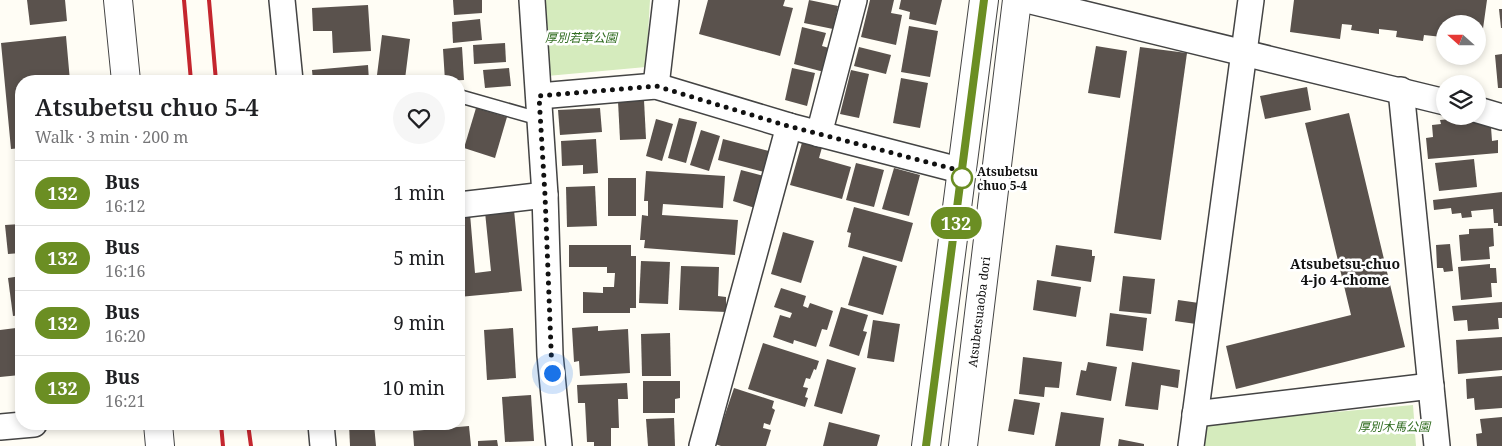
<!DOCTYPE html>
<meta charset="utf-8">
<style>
:root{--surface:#fff;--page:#f6f6f6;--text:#202124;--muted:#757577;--line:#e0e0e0}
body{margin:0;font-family:"Noto Serif","Noto Sans JP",serif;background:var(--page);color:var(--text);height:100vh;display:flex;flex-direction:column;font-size:19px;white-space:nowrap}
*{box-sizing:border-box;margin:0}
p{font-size:16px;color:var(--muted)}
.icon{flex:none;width:28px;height:28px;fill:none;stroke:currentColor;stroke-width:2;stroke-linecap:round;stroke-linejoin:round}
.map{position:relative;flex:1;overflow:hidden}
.side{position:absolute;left:15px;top:75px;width:450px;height:355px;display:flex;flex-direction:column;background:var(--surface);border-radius:20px;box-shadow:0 2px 8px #0003}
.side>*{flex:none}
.badge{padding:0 10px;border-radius:16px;font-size:18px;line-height:32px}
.needle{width:32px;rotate:291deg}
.buttons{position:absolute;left:1436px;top:15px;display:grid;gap:10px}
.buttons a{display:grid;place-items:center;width:50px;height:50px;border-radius:50%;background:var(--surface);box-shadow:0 2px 8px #0003;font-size:25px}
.you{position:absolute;width:25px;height:25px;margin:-12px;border:4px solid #fff;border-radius:50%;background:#1a73e8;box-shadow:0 0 0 8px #1a73e833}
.map>.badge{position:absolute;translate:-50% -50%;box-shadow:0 0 0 2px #fff}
.round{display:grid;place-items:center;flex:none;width:52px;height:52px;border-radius:26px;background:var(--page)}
.overview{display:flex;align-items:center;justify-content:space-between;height:85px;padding:0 20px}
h1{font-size:24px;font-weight:600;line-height:38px}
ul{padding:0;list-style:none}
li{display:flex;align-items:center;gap:15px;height:65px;padding:0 20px;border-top:1px solid var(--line)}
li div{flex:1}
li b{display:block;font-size:19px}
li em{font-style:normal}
li .badge{min-width:55px;font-weight:700;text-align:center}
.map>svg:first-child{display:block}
.green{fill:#d5ebbd}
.building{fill:#5a524d}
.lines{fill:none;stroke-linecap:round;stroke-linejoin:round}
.service-casing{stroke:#444;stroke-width:15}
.minor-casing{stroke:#444;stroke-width:28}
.tertiary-casing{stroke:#444;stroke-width:30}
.service{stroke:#fff;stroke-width:12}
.minor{stroke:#fff;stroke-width:25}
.tertiary{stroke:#fff;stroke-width:28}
.rail{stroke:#c4262e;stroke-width:4}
.line-casing{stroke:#fff;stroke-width:11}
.line{stroke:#6b8e23;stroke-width:8}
.walk{stroke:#111;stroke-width:5;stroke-dasharray:0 9}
.stop-dot{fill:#fff;stroke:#6b8e23;stroke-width:2.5}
.labels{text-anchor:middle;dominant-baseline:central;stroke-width:5;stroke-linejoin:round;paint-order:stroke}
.park-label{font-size:12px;font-style:italic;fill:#2f6b1f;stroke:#fff}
.stop-label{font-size:12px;font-weight:bold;fill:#111;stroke:#fff;text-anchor:start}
.street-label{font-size:12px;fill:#111;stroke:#fff}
.neighbourhood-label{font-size:14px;font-weight:bold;fill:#111;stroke:#fff}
</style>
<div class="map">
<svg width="1502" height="446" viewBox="0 0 1502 446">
<rect width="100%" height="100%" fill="#fffdf5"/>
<g class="green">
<path d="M542,0H650L646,67L547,76Z"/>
<path d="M1413,405L1416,446H1201L1203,424Z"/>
</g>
<g class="building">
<path d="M27,0H65L67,21L30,25Z"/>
<path d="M453,0H482V13L454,15Z"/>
<path d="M708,0H785L783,6L793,8L780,56L699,34Z"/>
<path d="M809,0L838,6L833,29L804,23Z"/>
<path d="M870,0H894L891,13L902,15L896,45L861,37Z"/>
<path d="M901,0H942L936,25L909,19L910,12L899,9Z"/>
<path d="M1294,0H1487L1481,43H1478V24H1445V43L1442,42V37L1424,35L1423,41L1396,37L1397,31L1379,29V34L1351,30L1352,25L1342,24L1340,39L1290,32Z"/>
<path d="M368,5L371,51L333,53L332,31H313L312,8Z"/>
<path d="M1499,9H1502V28H1501Z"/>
<path d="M480,19L482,40L453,43L452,22Z"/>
<path d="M909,26L938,31L930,77L901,72Z"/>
<path d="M802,27L826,33L822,46L829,48L824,72L794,64Z"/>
<path d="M382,35L410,39L405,79L377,75Z"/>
<path d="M66,36L70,81H21V148L11,149L1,43Z"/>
<path d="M505,43L506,62L474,64L473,45Z"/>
<path d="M1096,46L1127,51L1120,98L1088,93Z"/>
<path d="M462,47L464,80L445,81L443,49Z"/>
<path d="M859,47L891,55L886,74L854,66Z"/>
<path d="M1140,47L1187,53L1161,240L1114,233Z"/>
<path d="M1502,54V88H1498L1495,55Z"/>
<path d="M368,65L369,81H313L312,70Z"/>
<path d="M509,68L511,86L485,88L483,70Z"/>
<path d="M792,68L815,73L807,106L785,100Z"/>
<path d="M851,70L869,74L859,118L840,114Z"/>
<path d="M901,78L928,83L920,128L893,123Z"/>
<path d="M1307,87L1311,110L1265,119L1260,96Z"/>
<path d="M644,100L646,139L620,140L618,101Z"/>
<path d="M476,108L507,117L495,158L464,148Z"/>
<path d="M600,108L602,132L560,135L558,110Z"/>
<path d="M1349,113L1405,347L1236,389L1226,346L1351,315L1305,123Z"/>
<path d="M679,118L697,122L686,163L668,158Z"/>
<path d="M656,119L673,124L662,161L646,156Z"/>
<path d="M1451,119L1452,123L1472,121L1491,127L1492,141L1498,140V153L1428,159L1426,138L1433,137L1432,125L1441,124L1440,120Z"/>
<path d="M701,130L720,136L709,171L690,165Z"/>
<path d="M596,139L598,173L583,174V165L562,166L561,141Z"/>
<path d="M723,139L769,151L764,172L718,160Z"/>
<path d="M803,139L823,144L819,158L851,167L842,199L790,185Z"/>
<path d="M21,152V184H20L17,153Z"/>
<path d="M1474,159L1477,187L1439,191L1435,163Z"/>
<path d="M856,163L884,170L874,207L846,200Z"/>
<path d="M894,168L920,175L909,216L882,209Z"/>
<path d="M741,170L764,176L755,208L733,201Z"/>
<path d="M646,171L725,176L723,208L663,204L662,215L738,220L735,255L644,248L645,240H640L642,215L648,216V201H644Z"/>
<rect x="608" y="178" width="28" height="38"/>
<path d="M595,186L597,226L567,227L566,187Z"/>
<path d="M1502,192V226H1498V223H1494L1493,209L1471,211L1472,217L1462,218L1461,213L1452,214L1451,208L1434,210L1433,200Z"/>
<path d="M854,207L913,223L902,262L848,247L851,233L847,232Z"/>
<path d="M514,210L522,291L459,297V215L470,214L475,273L491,271L485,212Z"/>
<path d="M21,224V253L8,254L5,225Z"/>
<path d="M1493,228L1494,246L1489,247L1490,259L1461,261L1459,235L1469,234V229Z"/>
<path d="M783,232L814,241L801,283L771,274Z"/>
<path d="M1450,244L1453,271L1444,272L1443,268H1437L1436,245Z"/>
<path d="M569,245H631V256H636V308H630V313H583V292L603,293V287H614L615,273H607V267H569Z"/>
<path d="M1056,245L1092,250V256H1095L1091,282L1051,276Z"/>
<path d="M863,256L897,266L883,315L848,305Z"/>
<path d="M641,261L670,262L668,304L639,303Z"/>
<path d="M1490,264V268H1496L1497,283H1491L1492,297L1461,300L1458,267Z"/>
<path d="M681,266L719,267L718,296L726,297V312L679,310Z"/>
<path d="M21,276V315L13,316L8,278Z"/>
<path d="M1123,276L1155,279L1151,314L1119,311Z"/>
<path d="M1037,280L1081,287L1076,317L1033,310Z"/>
<path d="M781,288L806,296L803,306L808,308L810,303L833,311L827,330L822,329L816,347L794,340L793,344L773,337L780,315L790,318L792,313L774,307Z"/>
<path d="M1178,300L1199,303L1196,324L1175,321Z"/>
<path d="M1502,302V318H1498L1499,329L1468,331L1467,320L1454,321L1452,306Z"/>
<path d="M841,307L868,315L863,331L867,332L859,356L829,346Z"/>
<path d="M1110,313L1147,318L1143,351L1106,346Z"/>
<path d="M873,320L900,324L894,362L867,358Z"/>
<path d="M598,326V331L628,329L630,373L580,376L579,361L574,362L572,328Z"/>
<path d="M16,328L20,375L0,377V330Z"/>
<path d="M513,328L516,378L487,380L484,330Z"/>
<path d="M670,333L671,376H642L641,334Z"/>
<path d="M1502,337V370L1458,374L1456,340Z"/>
<path d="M763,343L819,361L816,370L814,369L810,379L806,378L803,387L808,388L805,397L808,398L805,407L748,389Z"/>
<path d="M459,352H461L464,386L459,387Z"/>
<path d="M1023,357L1062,362L1059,388L1045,387L1044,397L1019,394Z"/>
<path d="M827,359L856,368L842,414L814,406Z"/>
<path d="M1088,362L1117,367L1111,401L1076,395L1081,370L1086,371Z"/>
<path d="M1132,362L1180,370L1178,388L1161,385L1158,410L1125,406Z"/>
<path d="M1502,376V408L1475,410L1474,398L1467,399L1466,379Z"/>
<path d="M643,381H680V398L675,399V413H643Z"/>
<path d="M627,383L628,399H618L619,428H611V446H594V442H587L585,403H578L577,385Z"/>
<path d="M734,388L774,401L772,408L775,410L770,425L764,423L763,428L771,430L766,446H721L715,444Z"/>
<path d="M531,395L534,441L505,442L502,397Z"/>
<path d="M1014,399L1040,403L1034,435L1008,431Z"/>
<path d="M1061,412L1104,418L1100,446H1055Z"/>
<path d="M1502,417V446H1477L1476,434L1482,433L1480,419Z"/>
<path d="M674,418L675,446H648L646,419Z"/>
<path d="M829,422L880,435L877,446H823Z"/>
<path d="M349,424H374L376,446H350Z"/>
<path d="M469,426L471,446H414L413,431Z"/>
<path d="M1119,439L1144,444V446H1118Z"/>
<path d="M497,440L498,446H478V441Z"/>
</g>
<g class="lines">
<defs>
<path id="service" d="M459,96L540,119"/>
<g id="minor">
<path d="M282,0L290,81"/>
<path d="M532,0L545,195L550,355L559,446"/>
<path d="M1027,0L1445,102"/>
<path d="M656,86L666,0"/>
<path d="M1401,90L1437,446"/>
<path d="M539,96L656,86L789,126L963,171"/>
<path d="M1478,110L1502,117"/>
<path d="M819,134L854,0"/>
<path d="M459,205L545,195"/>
<path d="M1195,414L1431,386"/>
<path d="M321,424L323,446"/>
<path d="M0,427L34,424"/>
<path d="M702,446L789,126"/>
<path d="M1191,446L1251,0"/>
</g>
<g id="tertiary">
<path d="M118,0L126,81"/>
<path d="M158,424L160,446"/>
<path d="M926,446L984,0"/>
<path d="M963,446L1017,0"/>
</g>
</defs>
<use href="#service" class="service-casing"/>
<use href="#minor" class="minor-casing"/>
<use href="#tertiary" class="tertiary-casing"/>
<use href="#service" class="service"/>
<use href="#minor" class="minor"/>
<use href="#tertiary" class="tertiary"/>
<g class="rail">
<path d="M184,0L191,81"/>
<path d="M209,0L216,81"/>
<path d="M221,424L223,446"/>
<path d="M248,424L251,446"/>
</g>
</g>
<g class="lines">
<defs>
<path id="line" d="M926,446L984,0"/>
</defs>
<use href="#line" class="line-casing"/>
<use href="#line" class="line"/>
<path class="walk" d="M552,373L545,195L539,96L656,86L788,126L962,171V178"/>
</g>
<circle class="stop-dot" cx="962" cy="178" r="10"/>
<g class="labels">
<g class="park-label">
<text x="581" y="37">厚別若草公園</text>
<text x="1394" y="426">厚別木馬公園</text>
</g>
<g class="stop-label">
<text x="977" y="171">Atsubetsu<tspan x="977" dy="14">chuo 5-4</tspan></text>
</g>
<g class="street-label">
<text transform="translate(979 312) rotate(-83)">Atsubetsuaoba dori</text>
</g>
<g class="neighbourhood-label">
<text x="1345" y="263">Atsubetsu-chuo<tspan x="1345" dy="16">4-jo 4-chome</tspan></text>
</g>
</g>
</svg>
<div class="buttons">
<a><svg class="needle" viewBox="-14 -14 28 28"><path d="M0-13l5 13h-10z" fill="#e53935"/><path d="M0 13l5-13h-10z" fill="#757577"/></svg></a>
<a><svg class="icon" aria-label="layers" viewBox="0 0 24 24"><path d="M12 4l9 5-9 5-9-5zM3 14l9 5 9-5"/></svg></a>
</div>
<div class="you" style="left:552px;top:373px"></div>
<b class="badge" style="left:956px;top:223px;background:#6b8e23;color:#fff">132</b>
<section class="side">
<div class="overview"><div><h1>Atsubetsu chuo 5-4</h1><p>Walk · 3 min · 200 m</p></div><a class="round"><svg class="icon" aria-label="heart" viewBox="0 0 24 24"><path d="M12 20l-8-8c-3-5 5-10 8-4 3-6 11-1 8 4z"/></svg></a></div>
<ul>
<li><span class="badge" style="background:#6b8e23;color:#fff">132</span><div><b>Bus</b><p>16:12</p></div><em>1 min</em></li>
<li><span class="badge" style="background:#6b8e23;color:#fff">132</span><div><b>Bus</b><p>16:16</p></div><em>5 min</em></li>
<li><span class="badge" style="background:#6b8e23;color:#fff">132</span><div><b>Bus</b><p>16:20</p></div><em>9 min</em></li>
<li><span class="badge" style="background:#6b8e23;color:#fff">132</span><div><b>Bus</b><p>16:21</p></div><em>10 min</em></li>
</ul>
</section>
</div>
